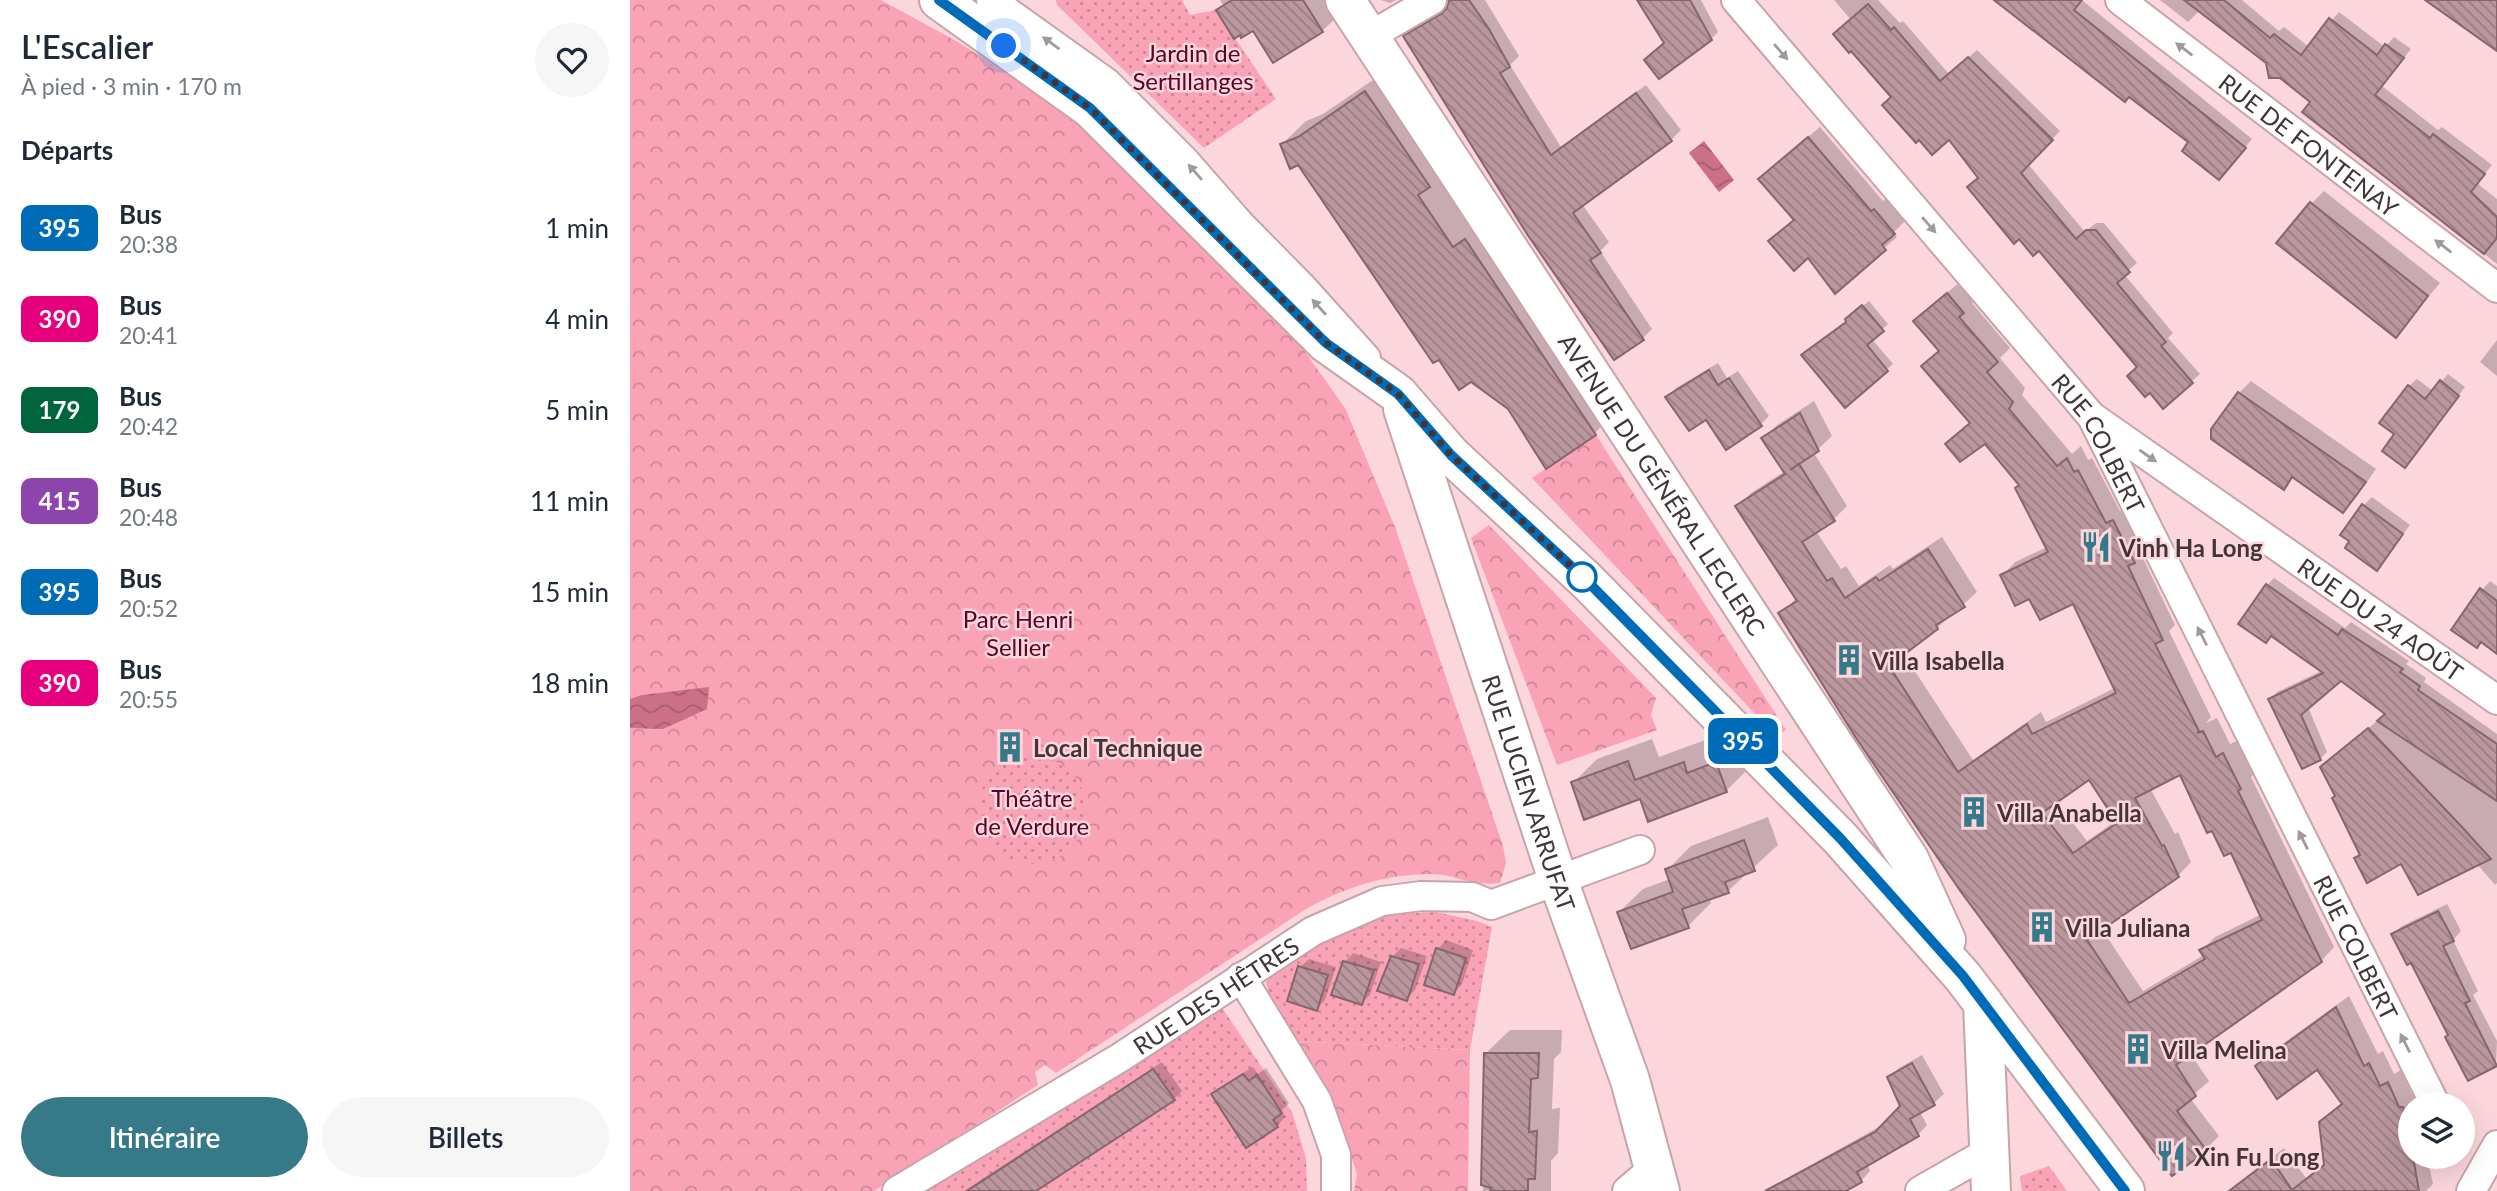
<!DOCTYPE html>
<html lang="fr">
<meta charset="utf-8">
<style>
:root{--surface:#fff;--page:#f6f6f7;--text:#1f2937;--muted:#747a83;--accent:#367a89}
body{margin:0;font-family:Lato,sans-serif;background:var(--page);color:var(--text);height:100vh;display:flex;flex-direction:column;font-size:26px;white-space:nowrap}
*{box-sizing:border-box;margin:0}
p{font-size:23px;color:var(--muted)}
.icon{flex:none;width:38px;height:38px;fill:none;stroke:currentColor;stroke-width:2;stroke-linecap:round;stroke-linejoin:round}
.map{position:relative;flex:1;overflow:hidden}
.side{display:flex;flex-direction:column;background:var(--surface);width:630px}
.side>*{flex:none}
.badge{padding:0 14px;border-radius:10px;font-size:24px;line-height:46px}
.controls{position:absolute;left:1768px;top:1092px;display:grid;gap:14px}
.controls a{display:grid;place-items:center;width:77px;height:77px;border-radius:50%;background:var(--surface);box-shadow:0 7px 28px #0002;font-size:35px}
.you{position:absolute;width:35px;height:35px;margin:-18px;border:5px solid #fff;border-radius:50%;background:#1a73e8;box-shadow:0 0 0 10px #1a73e833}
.map>.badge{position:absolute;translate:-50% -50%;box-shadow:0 0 0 4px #fff}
h2{padding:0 21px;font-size:26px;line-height:63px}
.round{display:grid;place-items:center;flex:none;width:74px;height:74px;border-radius:37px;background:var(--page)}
.head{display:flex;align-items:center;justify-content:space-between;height:119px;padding:0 21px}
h1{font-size:33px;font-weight:600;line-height:52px}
.primary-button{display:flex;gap:14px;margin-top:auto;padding:14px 21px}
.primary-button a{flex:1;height:80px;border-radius:42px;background:var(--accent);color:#fff;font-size:28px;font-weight:600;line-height:80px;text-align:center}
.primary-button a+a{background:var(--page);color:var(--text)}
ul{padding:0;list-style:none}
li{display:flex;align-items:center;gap:21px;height:91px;padding:0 21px}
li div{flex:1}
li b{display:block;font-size:26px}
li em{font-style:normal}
li .badge{min-width:77px;font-weight:700;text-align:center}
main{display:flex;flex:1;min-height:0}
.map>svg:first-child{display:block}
.forest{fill:url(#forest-crowns)}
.garden{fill:url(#garden-dots)}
.water{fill:url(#water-waves)}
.shadow{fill:#0003;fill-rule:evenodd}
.building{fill:url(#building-back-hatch);stroke:#86666c;stroke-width:2;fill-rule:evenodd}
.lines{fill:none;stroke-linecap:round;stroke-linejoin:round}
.street-casing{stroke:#c7a4ab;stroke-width:32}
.secondary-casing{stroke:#c7a4ab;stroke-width:42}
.street{stroke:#fff;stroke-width:28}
.secondary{stroke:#fff;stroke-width:38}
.oneway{fill:#a19a9b}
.line-casing{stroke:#fff;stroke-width:16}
.line{stroke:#006cb8;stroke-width:10}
.walk{stroke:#433537;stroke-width:7;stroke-dasharray:0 12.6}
.stop-dot{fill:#fff;stroke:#006cb8;stroke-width:3.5}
.labels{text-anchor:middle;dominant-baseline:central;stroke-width:5;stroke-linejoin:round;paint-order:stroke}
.park-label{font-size:24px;fill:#5a0326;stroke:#fbd6dd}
.street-label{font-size:24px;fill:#433537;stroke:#fbd6dd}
.poi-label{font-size:24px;font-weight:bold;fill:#433537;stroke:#fbd6dd;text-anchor:start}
</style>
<main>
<section class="side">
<div class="head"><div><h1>L'Escalier</h1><p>À pied · 3 min · 170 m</p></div><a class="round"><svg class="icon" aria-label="heart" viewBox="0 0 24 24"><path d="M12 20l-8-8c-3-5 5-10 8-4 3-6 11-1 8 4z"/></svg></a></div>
<h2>Départs</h2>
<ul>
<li><span class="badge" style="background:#006cb8;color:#fff">395</span><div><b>Bus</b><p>20:38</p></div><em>1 min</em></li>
<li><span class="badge" style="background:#e6007e;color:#fff">390</span><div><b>Bus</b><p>20:41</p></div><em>4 min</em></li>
<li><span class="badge" style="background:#00643c;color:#fff">179</span><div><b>Bus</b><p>20:42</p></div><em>5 min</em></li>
<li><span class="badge" style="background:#8e44ad;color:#fff">415</span><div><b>Bus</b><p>20:48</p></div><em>11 min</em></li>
<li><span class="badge" style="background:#006cb8;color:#fff">395</span><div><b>Bus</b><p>20:52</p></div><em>15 min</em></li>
<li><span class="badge" style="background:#e6007e;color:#fff">390</span><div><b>Bus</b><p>20:55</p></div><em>18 min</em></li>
</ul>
<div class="primary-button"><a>Itinéraire</a><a>Billets</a></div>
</section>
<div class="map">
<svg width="1867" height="1191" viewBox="0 0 1867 1191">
<defs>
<pattern id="forest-crowns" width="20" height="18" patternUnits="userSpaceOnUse" patternTransform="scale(1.75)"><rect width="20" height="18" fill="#faa3b6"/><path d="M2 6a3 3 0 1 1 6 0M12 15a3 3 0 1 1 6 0" fill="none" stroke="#cc8695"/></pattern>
<pattern id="garden-dots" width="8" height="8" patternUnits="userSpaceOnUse" patternTransform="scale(1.75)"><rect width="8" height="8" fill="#faa3b6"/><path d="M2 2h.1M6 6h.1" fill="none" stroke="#cc8695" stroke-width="1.8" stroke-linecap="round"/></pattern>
<pattern id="water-waves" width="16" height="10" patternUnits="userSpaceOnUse" patternTransform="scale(1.75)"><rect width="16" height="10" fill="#cc7087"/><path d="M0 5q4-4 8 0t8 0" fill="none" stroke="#a75d6f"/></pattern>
<pattern id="building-back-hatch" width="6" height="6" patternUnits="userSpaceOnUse" patternTransform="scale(1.75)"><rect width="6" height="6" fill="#ba979e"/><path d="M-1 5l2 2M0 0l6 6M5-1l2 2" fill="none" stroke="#997c82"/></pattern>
</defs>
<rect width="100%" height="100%" fill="#fbd6dd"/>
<g class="forest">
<path d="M0,0H251L328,42L466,130L661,332L715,408L765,527L873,846L876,863L870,883C841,887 826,874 801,874C755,874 712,888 673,911L426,1073L415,1065L405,1072L408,1085L244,1191H0Z"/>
<path d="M966,435L1156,730L1146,736L902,478Z"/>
<path d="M859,525L1026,698L1021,715L1027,730L927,765L841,538Z"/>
<path d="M664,1041L840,1050L838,1191H724L727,1174L708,1117Z"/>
</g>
<g class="garden">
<path d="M426,0H552L560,15L586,10L646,99L574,148L427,5Z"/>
<circle cx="402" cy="810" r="54"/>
<path d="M806,912L847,921L862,927L840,1050L664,1041L641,1000L636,983L642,969L711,928L762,914Z"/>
<path d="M591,1006L662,1112L676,1158L677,1191H296Z"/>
<path d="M1419,1166L1437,1191H1392L1390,1176Z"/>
</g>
<g class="water">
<path d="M1074,141L1104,180L1089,192L1059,153Z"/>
<path d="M79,687L77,709L33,729L0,728V699L12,695Z"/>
</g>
<g class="shadow">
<path d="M590,0H699L709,15L692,31L644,60L623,28L588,10L593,5Z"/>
<path d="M751,0H766L760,3Z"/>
<path d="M820,0H855L889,56L880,65L931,147L1016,85L1051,130L1041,140L952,204L979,242L970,251L1022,329L1013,338L775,36L785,27L819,5Z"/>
<path d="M1009,0H1071L1088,32L1081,39L1036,43Z"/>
<path d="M1204,0H1248L1270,23L1273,21L1319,74L1347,50L1430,131L1398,164L1455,232L1466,223H1474L1507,263L1494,274L1543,333L1538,338L1570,374L1534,407L1509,367L1319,138L1263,96L1221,20Z"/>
<path d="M1367,0H1452L1622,139L1597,170Z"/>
<path d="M1530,0H1612L1649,31L1654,27L1679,47L1709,12L1755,47L1764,37L1781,49L1752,86L1808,130L1812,127L1862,165L1847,183L1867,199V264L1675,112L1683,102L1637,62L1570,10L1558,22Z"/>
<path d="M759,69L988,410L965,433L917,467L879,408L652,144L676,121L693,114Z"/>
<path d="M1190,127L1253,201L1256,199L1275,221L1263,233L1267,237L1205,291L1142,167Z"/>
<path d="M1694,191L1810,283L1766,335L1682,203Z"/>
<path d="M1331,281L1346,298L1342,303L1380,348L1370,358L1395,388L1392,395L1442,454L1451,446L1458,460L1462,458L1490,511L1497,508L1517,548L1511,554L1545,625L1539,631L1581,717L1576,723L1587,718L1600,744L1607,741L1623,775L1621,777L1704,947L1691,961L1560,1053L1579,1081L1560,1098L1589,1136L1576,1149L1542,1174L1275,810L1150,613L1167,598L1108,506L1121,493L1155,471L1133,439L1147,425L1184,401L1202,436L1184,453L1217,506L1203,520L1186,531L1211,569L1216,566L1229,586L1260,565L1263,569L1312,537L1347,592L1307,628L1273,653L1343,760L1411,712L1416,722L1485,688L1444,601L1400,597L1372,576L1385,562L1417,547L1391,485L1355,442L1317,444L1341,422L1293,366L1310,350L1299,308ZM1551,772L1602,851L1632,914L1585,937L1572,950L1574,955L1513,991L1471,928L1548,876L1561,862L1548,832L1545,834L1520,788ZM1459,777L1487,820L1457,841L1426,801Z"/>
<path d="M1239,301L1258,324L1242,339L1263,364L1215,405L1173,355L1218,321L1223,314Z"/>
<path d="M1867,340V376L1850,362Z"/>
<path d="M1088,363L1097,378L1108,371L1139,416L1131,424L1076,418L1038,397L1046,388Z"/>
<path d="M1818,374L1835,387L1782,458L1766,433L1779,386L1787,379L1803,391Z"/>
<path d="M1621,381L1746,469L1725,499L1713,511L1664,477L1654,487L1583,429L1609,393Z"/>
<path d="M1742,497L1780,525L1747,569L1722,541L1734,505Z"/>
<path d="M1644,578L1715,628L1721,622L1779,661L1776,664L1796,678L1794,682L1867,734V883L1865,885L1847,864L1726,858L1731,853L1706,796L1699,760L1757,713L1711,679L1678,707L1697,752L1690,759L1640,700L1647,692L1693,670L1637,585Z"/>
<path d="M1860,581L1867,586V651L1852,590Z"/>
<path d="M1022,739L1029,757L1078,739L1081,750L1110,739L1120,767L1096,791L1011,797L943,783L967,759Z"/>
<path d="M1138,817L1148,845L1098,891L1080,898L1081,903L1058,926L989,912L1013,889L1040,879L1037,870L1061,846Z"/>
<path d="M1817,904L1831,931L1823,940L1848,991L1843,995L1867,1041L1866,1065L1820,1035L1782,961L1763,934L1772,926Z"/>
<path d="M816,940L843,950L832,984L824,993L808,949Z"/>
<path d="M771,948L797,956L785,990L777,999L762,957Z"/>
<path d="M723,953L751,962L740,995L731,1003L715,962Z"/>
<path d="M679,959L706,967L695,1000L687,1009L670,967Z"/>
<path d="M1719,996L1748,1054L1753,1051L1764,1074L1771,1070L1782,1095H1786L1790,1104H1780V1157H1802L1798,1161L1803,1184L1796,1191H1599L1654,1148L1676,1178L1695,1163L1691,1123L1713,1102L1687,1068L1627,1066L1640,1053Z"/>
<path d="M880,1030H932L931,1052L924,1059L922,1109L930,1108L928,1153L921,1161V1191H853L856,1053Z"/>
<path d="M1292,1055L1314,1094L1304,1103L1290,1112L1297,1125L1288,1135L1237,1164L1240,1171L1231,1181L1212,1191H1134L1256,1123L1272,1106L1259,1077L1269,1068Z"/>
<path d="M532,1062L552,1091L544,1099L402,1191H334Z"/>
<path d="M623,1067L628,1074L636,1068L659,1103L651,1111L655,1117L647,1126L583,1095L592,1086Z"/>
</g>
<g class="building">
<path d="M602,0H673L693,32L643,63L623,31L611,38L610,35L604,39L586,10Z"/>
<path d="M819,0H839L859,29L880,67L870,73L921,155L1006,93L1042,141L943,213L971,253L960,260L1014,340L984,360L897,234L773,36L811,14L817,8Z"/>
<path d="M1007,0H1060L1082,40L1029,79L1014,60L1034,43Z"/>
<path d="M1364,0H1452L1444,10L1616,148L1589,180L1552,151L1558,142L1499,97L1495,102Z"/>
<path d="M1554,0H1594L1640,38L1644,34L1671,55L1699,18L1747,55L1755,44L1774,58L1745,95L1800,138L1803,134L1855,174L1841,192L1867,217V238L1854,254L1672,112L1680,102L1650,78H1639L1636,63Z"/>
<path d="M1795,0H1867V51Z"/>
<path d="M1238,4L1261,30L1264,27L1310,81L1338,57L1423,140L1391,173L1446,239L1456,230H1466L1500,272L1487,283L1536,342L1531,346L1563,383L1533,409L1520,393L1515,397L1497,376L1507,367L1409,251L1403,256L1389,239L1384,244L1337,187L1348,178L1319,140L1302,155L1289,140L1286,143L1252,105L1261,97L1221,51L1219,53L1203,34Z"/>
<path d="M735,91L800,187L788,195L823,247L835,239L966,435L916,469L878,409L841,382L829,390L809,360L803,363L668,165L660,169L650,144L668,137Z"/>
<path d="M1178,137L1241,211L1244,209L1265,234L1252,245L1256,250L1205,294L1178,258L1164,271L1138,241L1164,220L1128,179Z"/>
<path d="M1680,202L1798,296L1766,338L1646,243Z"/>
<path d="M1317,293L1334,313L1329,317L1368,362L1357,372L1383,402L1379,409L1427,466L1437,458L1444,472L1448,470L1476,523L1483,520L1505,563L1498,566L1533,640L1525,644L1569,731L1567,733L1573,731L1586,757L1593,753L1611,789L1608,791L1692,962L1546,1065L1566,1096L1547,1111L1577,1151L1542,1176L1331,892L1226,738L1148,613L1167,601L1105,506L1155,474L1131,438L1170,413L1189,451L1160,470L1169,464L1205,521L1172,542L1197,581L1202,578L1215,598L1246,577L1249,581L1298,549L1335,607L1306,625L1308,629L1259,666L1328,772L1397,724L1402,734L1486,693L1443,604L1410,620L1399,599L1385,606L1370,575L1418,552L1385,488L1389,485L1355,444L1330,462L1315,444L1340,423L1291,366L1309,351L1283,321ZM1550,775L1577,833L1582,831L1594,856L1601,853L1632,920L1569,950L1575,959L1499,1003L1457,940L1549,877L1534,845L1532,846L1505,798ZM1459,780L1487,823L1443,853L1412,813Z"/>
<path d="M1232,305L1254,331L1237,345L1258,371L1215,408L1171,355L1216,322L1215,319Z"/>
<path d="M1079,370L1088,385L1099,378L1132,426L1096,450L1076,420L1059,431L1035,397Z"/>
<path d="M1810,380L1829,396L1775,468L1752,451L1764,434L1749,423L1778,385L1795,399Z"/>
<path d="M1608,392L1736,482L1713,513L1662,477L1654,490L1581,439V429Z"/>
<path d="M1732,504L1773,534L1747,571L1715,548L1719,541L1710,535Z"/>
<path d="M1636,584L1708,635L1712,629L1773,669L1770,672L1790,686L1788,690L1867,744V801L1747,721L1755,714L1711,681L1671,715L1691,760L1672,769L1638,699L1693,673L1641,636L1636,643L1608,624Z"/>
<path d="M1850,588L1867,601V654L1851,642L1847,648L1821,630Z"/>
<path d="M1738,728L1831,826L1861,859L1788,895L1771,864L1737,883L1724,858L1730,855L1702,798L1705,796L1690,767Z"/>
<path d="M998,761L1005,780L1054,762L1057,773L1086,762L1097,792L1018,822L1010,799L954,820L941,782Z"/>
<path d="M1114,840L1125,871L1095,882L1099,893L1052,909L1059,928L1001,949L987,912L1043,892L1035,869Z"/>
<path d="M1808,911L1824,941L1813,946L1840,1001L1835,1003L1867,1066L1838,1081L1815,1037L1818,1035L1781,963L1777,965L1761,934Z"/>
<path d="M806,948L836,958L824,995L794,985Z"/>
<path d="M761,956L789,964L777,1001L747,991Z"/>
<path d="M713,961L744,970L732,1005L701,995Z"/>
<path d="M668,966L698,975L687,1011L657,1001Z"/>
<path d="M1706,1007L1734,1066L1739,1063L1750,1086L1758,1082L1769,1107H1773L1780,1120V1157H1783L1789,1191H1599L1641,1159L1662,1190L1694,1165L1689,1122L1712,1104L1687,1070L1647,1099L1625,1066Z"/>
<path d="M854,1053H909L908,1078L901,1079L899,1132L907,1131L905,1179H898V1191H860L861,1188L851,1185Z"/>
<path d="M1282,1063L1305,1105L1280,1119L1289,1136L1227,1172L1232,1182L1216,1191H1135L1245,1132L1270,1106L1257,1077Z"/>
<path d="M523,1069L545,1100L406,1191H337Z"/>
<path d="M613,1074L619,1081L627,1075L652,1113L643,1120L648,1127L616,1148L581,1094Z"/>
</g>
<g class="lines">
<defs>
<g id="street">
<path d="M361,0L477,83L554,160L610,224L673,288L736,358"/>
<path id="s1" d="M1106,0L1462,417L1805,1104"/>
<path id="s2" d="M1490,0L1867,288"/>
<path d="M738,37L802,0"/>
<path id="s3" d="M1464,418L1867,700"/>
<path d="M611,977L687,1101L706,1155V1191"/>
<path id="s4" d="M267,1191L491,1057L683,931L752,901L791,896L842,897L861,905L1010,850"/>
<path d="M997,1191L1025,1167"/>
<path d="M1290,1191L1358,1152"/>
<path d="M1841,1191L1867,1145"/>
</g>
<g id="secondary">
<path d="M309,0L460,108L696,343L768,394L821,455L956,580L1210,838L1333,977L1495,1191"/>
<path id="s5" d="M715,0L1279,859L1316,940"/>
<path id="s6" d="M773,409L928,880L1000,1080L1030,1191"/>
<path d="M1353,1003L1361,1191"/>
</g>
</defs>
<use href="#street" class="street-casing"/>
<use href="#secondary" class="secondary-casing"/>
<use href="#street" class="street"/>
<use href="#secondary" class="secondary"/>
</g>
<defs><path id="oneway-solid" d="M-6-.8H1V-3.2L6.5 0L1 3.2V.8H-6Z" transform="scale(1.75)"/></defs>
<g class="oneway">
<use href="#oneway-solid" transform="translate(421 43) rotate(-144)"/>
<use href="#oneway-solid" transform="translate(1554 49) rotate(-143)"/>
<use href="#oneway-solid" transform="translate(1151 52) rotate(49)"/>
<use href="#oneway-solid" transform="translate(565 172) rotate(-131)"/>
<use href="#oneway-solid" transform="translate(1299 225) rotate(49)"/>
<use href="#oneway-solid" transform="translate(1813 246) rotate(-143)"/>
<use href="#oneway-solid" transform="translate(689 307) rotate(-132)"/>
<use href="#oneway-solid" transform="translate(1518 456) rotate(35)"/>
<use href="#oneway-solid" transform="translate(1572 636) rotate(-117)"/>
<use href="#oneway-solid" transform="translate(1673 840) rotate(-117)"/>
<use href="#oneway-solid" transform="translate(1775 1043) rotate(-117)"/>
</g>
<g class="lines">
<defs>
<path id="line" d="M309,0L460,108L696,343L768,394L821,455L956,580L1210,838L1333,976L1495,1191"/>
</defs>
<use href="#line" class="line-casing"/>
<use href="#line" class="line"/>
<path class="walk" d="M374,46L460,108L696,343L768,394L821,455L956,580L952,577"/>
</g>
<defs>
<symbol id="restaurant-bare" viewBox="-9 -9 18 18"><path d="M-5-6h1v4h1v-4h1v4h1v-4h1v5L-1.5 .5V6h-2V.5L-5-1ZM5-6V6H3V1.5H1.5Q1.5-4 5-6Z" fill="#367a89" stroke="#fbd6dd" stroke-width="2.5" paint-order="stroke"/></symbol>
<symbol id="building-bare" viewBox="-9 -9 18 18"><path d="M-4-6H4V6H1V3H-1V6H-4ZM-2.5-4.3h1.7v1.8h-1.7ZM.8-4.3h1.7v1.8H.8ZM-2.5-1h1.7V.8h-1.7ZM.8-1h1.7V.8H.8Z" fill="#367a89" stroke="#fbd6dd" stroke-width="2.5" paint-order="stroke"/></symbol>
</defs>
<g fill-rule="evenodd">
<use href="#restaurant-bare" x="1444" y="525" width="44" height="44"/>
<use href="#building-bare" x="1197" y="638" width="44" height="44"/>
<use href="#building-bare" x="358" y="725" width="44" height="44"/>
<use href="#building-bare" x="1322" y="790" width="44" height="44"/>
<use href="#building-bare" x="1390" y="905" width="44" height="44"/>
<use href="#building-bare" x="1486" y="1027" width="44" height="44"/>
<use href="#restaurant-bare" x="1519" y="1134" width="44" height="44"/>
</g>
<circle class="stop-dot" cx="952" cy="577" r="14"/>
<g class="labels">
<g class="park-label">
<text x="563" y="52">Jardin de<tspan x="563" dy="28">Sertillanges</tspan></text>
<text x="388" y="618">Parc Henri<tspan x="388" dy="28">Sellier</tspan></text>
<text x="402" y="797">Théâtre<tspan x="402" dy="28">de Verdure</tspan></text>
</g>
<g class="street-label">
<text stroke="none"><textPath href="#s2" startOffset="238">RUE DE FONTENAY</textPath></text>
<text stroke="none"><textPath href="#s1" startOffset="574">RUE COLBERT</textPath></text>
<text stroke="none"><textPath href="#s5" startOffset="579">AVENUE DU GÉNÉRAL LECLERC</textPath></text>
<text stroke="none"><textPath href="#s3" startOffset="350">RUE DU 24 AOÛT</textPath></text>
<text stroke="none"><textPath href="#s6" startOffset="404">RUE LUCIEN ARRUFAT</textPath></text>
<text stroke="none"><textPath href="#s1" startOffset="1141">RUE COLBERT</textPath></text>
<text stroke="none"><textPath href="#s4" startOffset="374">RUE DES HÊTRES</textPath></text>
</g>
<g class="poi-label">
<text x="1489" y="547">Vinh Ha Long</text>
<text x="1242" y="660">Villa Isabella</text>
<text x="403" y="747">Local Technique</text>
<text x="1367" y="812">Villa Anabella</text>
<text x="1435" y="927">Villa Juliana</text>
<text x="1531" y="1049">Villa Melina</text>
<text x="1564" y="1156">Xin Fu Long</text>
</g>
</g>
</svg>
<div class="controls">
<a><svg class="icon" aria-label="layers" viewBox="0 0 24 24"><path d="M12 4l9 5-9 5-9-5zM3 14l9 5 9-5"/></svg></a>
</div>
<div class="you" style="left:374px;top:46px"></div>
<b class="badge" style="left:1113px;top:741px;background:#006cb8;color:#fff">395</b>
</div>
</main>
